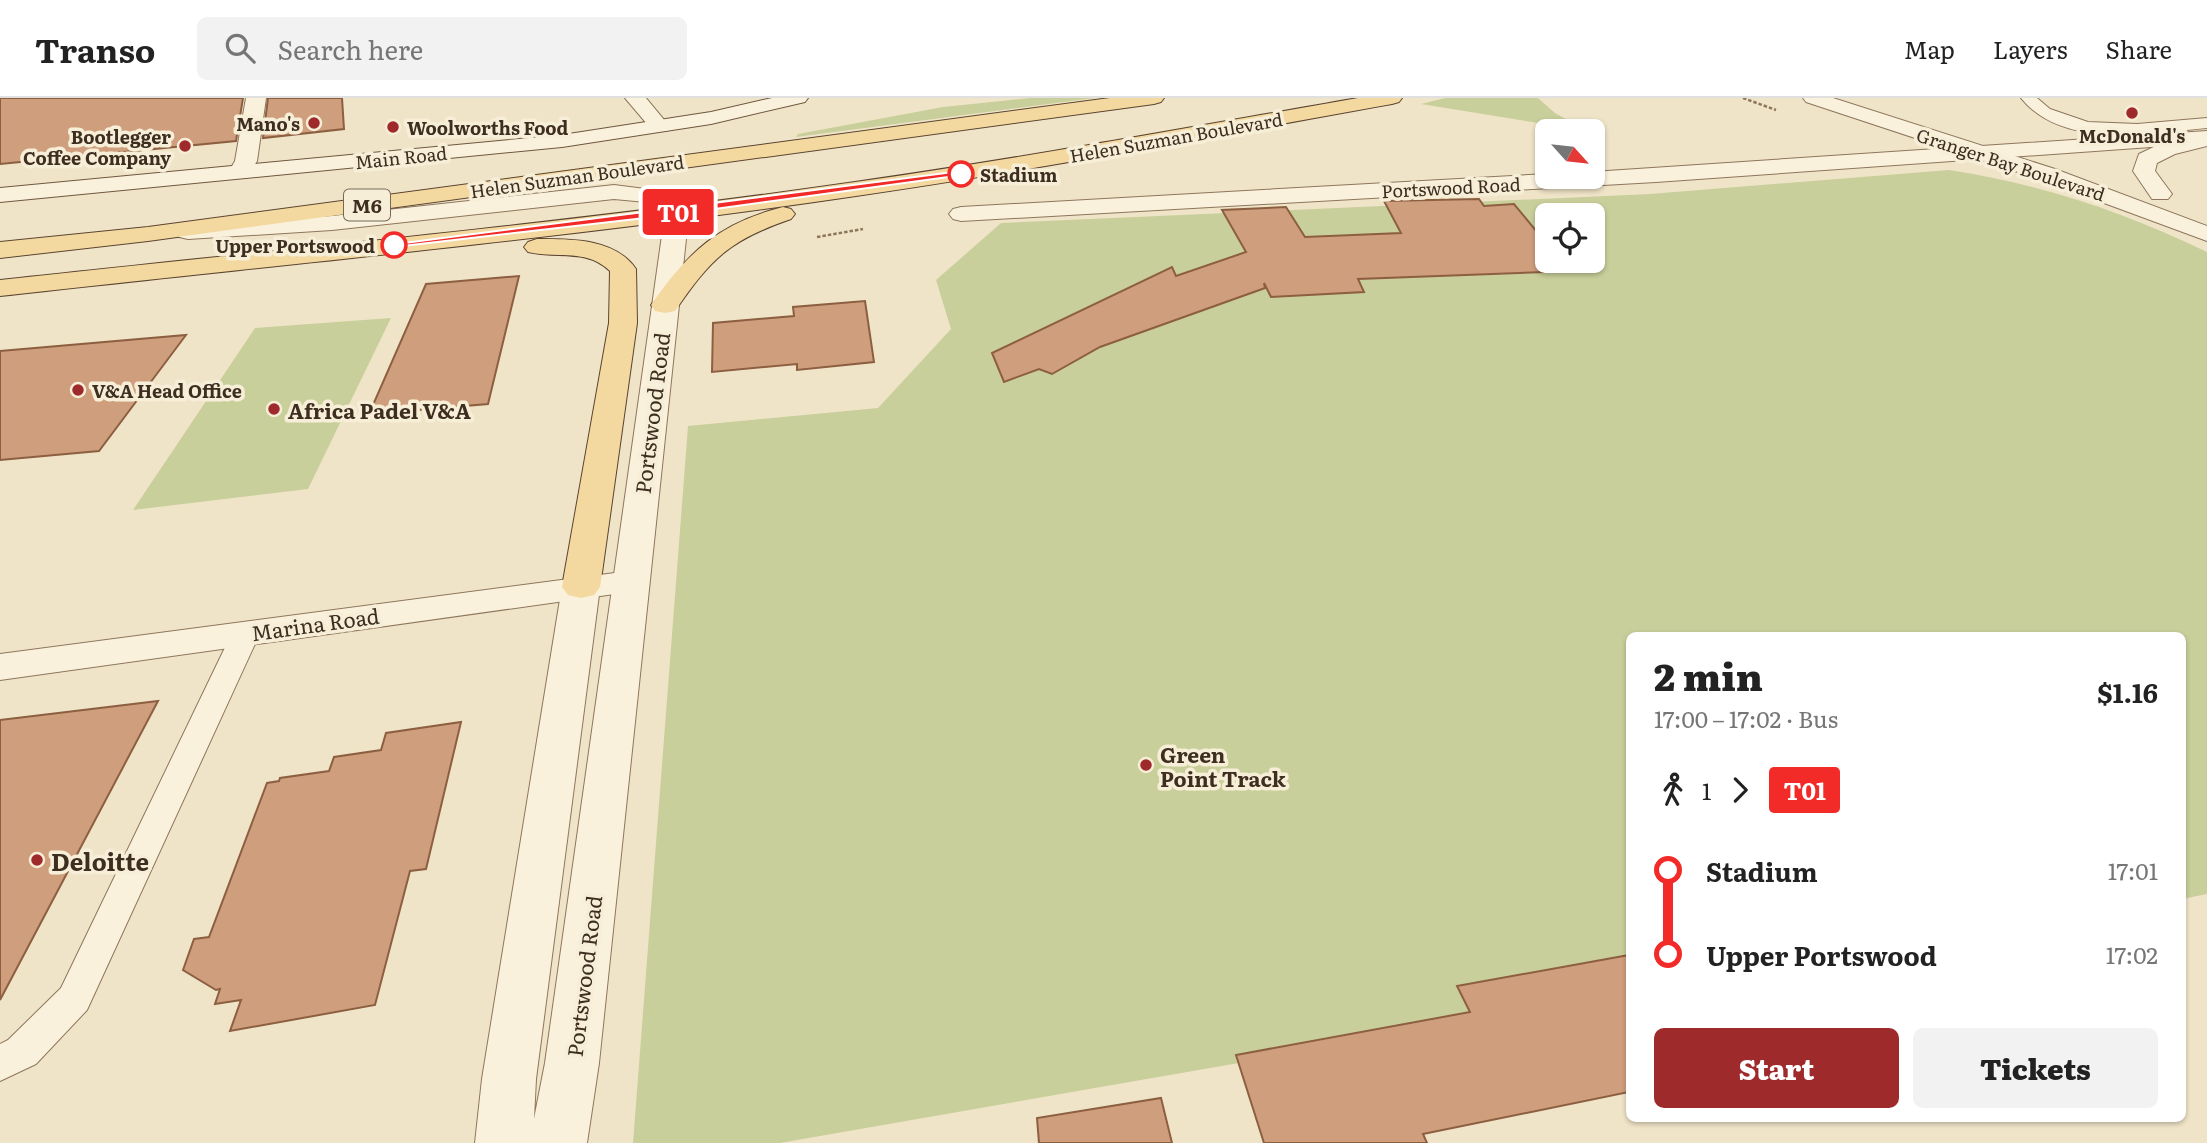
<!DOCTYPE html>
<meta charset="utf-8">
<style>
:root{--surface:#fff;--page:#f2f2f2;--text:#222;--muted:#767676;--line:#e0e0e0;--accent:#9e2a2b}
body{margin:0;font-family:Literata,serif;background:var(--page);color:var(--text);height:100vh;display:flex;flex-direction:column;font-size:26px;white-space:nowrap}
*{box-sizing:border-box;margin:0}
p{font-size:23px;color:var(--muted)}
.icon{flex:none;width:38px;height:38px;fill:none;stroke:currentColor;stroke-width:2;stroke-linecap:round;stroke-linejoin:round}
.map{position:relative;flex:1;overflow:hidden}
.panel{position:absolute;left:1626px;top:534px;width:560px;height:490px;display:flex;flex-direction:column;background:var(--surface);border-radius:10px;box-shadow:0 2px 5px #0004}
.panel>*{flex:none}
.badge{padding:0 14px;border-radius:5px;font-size:24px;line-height:46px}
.needle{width:46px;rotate:117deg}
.buttons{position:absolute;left:1535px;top:21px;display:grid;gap:14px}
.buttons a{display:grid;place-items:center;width:70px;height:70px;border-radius:10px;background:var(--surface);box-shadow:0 2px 5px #0004;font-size:35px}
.map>.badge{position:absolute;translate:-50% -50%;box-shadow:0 0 0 4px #fff}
.legs{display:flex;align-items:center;gap:10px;height:77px;padding:0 28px;font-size:23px}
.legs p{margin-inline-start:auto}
.headline{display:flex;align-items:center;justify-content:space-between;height:119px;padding:0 28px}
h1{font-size:38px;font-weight:800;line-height:52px}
.button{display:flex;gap:14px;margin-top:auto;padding:14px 28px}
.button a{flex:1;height:80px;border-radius:10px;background:var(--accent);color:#fff;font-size:28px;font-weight:800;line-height:80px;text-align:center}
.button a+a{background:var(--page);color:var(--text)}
ul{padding:0 28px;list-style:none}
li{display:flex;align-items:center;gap:24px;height:84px;font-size:26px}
li i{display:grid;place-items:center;width:10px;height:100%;margin:0 9px;background:currentColor}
li i::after{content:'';width:18px;height:18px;margin:-9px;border:5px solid;border-radius:50%;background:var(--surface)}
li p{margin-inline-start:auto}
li:first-child i{background:linear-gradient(#0000 50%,currentColor 0)}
li:last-child i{background:linear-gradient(currentColor 50%,#0000 0)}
header{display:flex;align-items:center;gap:42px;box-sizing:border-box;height:98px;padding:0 35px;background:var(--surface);border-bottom:2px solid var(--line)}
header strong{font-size:33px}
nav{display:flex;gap:38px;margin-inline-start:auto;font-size:24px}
.search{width:490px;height:63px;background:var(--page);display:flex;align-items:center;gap:18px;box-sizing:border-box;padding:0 24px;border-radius:10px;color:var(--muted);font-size:26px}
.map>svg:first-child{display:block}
.green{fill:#c9cf9b;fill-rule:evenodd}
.building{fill:#cf9f7d;stroke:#8d5f41;stroke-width:2}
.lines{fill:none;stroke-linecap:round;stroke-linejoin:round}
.service-casing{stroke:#8d765c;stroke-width:2}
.minor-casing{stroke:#8d765c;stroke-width:2}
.tertiary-casing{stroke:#8d765c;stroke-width:2}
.secondary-casing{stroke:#6f573f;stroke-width:2}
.primary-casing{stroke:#5b4430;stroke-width:2}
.path{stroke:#8d765c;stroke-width:2.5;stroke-dasharray:3.5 2;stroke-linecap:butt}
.service{fill:#faf1dc;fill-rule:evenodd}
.minor{fill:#faf1dc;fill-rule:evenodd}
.tertiary{fill:#faf1dc;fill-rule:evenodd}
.secondary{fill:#faf1dc;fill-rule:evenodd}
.primary{fill:#f3d9a0;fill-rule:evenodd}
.line-1{fill:#f22b29;stroke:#fff;stroke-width:2}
.poi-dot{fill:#9e2a2b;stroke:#f7eed8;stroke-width:2.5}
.stop-1-dot{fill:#fff;stroke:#f22b29;stroke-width:3.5}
.labels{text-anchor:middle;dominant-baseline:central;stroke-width:7;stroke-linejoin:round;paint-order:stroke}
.far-poi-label{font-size:18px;font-weight:bold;fill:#3d2e20;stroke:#f7eed8;text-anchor:end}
.far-street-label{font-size:18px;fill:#3d2e20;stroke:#f7eed8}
.far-stop-label{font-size:18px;font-weight:bold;fill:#3d2e20;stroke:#f7eed8;text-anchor:start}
.shield{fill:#f7eed8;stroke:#756857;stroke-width:2}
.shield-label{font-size:19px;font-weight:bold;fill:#3d2e20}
.poi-label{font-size:21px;font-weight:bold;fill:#3d2e20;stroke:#f7eed8;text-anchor:start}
.street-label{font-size:21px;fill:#3d2e20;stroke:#f7eed8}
.near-poi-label{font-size:24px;font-weight:bold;fill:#3d2e20;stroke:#f7eed8;text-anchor:start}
</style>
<header>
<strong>Transo</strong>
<div class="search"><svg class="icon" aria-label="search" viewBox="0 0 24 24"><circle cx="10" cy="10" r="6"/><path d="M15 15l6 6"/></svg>Search here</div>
<nav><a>Map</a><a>Layers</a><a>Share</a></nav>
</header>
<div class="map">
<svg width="2207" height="1045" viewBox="0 0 2207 1045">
<rect width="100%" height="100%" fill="#f0e4c8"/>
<g class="green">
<path d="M1030,0H1095L796,39L798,36L943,9Z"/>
<path d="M1445,0H1538L1555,15L1587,33L1421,6Z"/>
<path d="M1949,72C2040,86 2125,114 2207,154V796L2182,801V537H1629V897L780,1045H633L688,328L878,310L951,231L936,182L1001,125L1650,96ZM1547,117H1592V163H1547Z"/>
<path d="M391,220L308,391L133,412L255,230Z"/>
</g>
<g class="building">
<path d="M0,0H243L236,43L0,66Z"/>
<path d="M268,0H342L344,31L263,40Z"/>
<path d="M1479,101L1484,108L1514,106L1547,146V163H1561L1570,173L1358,181L1364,194L1271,199L1264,185L1265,190L1100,249L1052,276L1039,271L1004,284L992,255L1172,169L1176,178L1246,154L1222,112L1286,109L1305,139L1401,135L1384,103Z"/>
<path d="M519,178L488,306L369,316L426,186Z"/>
<path d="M865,203L874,264L797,272V266L712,274L713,225L794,218L793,209Z"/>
<path d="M186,237L99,353L0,362V253Z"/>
<path d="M158,603L0,902V622Z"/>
<path d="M461,624L426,771L410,773L375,907L230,933L241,902L215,906L220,891L216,892L183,872L194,841L209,839L267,685L279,683L280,680L329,673L334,659L381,652L386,635Z"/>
<path d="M1629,857V994L1423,1036L1427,1045H1264L1236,957L1470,914L1457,888Z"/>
<path d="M1161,1000L1172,1045H1039L1037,1020Z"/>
</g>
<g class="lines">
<defs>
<g id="service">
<path d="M2021,0H2037L2050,11L2088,24L2137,26L2207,20V30C2149,35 2063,52 2021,0Z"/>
<path d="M246,526L256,529L260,535L87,912L36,966L0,983V946L8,942L61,890L232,535L236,529Z"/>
</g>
<g id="minor">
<path d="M246,0H266L257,63L247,80H231L228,75L235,63Z"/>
<path d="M625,0H646L670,29L667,33H653Z"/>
<path d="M2207,33V45L1656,84L961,123L953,121L949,116L953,111L961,109L1547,76V79H1592V74Z"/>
<path d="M630,473L643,476L649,484L643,492L0,582V556Z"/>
</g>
<g id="tertiary">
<path d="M1803,0H1833L2055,71L2207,128V143L2039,81L1806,4Z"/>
<path d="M2207,36V48L2175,56L2157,65L2155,73L2172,96L2168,101H2152L2133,73L2139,56L2160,46Z"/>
<path d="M614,87L661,93L688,122L599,965L587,1045H475L482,981L562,489L568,481L581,478L594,481L600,489L536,981L534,1021L545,965L664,123L646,104L614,101L332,132L188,141L179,139L176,134L179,129L188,127L332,118Z"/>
</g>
<path id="secondary" d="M772,0H808L805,4L711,26L562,49L0,104V90L562,37L711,14Z"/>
<g id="primary">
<path d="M1110,0H1164L1161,4L1154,6L148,143L0,160V144L148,129Z"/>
<path d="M1358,0H1402L1399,4L1392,6C1214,38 1035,72 856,98C572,140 285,166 0,198V182C285,151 571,125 855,84C1024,60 1191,29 1358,0Z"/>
<path d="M783,109L791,111L795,116L791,121C730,142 711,160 675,213L665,215L655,213L651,207C688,154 719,125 783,109Z"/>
<path d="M537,141C570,141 615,140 636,171L637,225L600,489L594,497L581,500L568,497L562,489L609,225L610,173C586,150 557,161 528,154L524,149L528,144Z"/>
</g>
</defs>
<use href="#service" class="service-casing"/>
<use href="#minor" class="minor-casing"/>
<use href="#tertiary" class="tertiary-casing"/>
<use href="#secondary" class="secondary-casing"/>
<use href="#primary" class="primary-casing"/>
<g class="path">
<path d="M1743,0L1776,12"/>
<path d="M817,139L863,131"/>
</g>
<use href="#service" class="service"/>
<use href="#minor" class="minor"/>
<use href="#tertiary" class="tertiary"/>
<use href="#secondary" class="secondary"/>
<use href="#primary" class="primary"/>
</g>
<path class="line-1" d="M961,73L963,77L671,117L394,149L389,147Z"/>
<g class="poi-dot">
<circle cx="2132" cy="15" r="7"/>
<circle cx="314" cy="25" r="7"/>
<circle cx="393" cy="29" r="7"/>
<circle cx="185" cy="48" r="7"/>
<circle cx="78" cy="292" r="7"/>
<circle cx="274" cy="311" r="7"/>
<circle cx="1146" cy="667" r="7"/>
<circle cx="37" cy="762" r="7"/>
</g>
<g class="stop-1-dot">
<circle cx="961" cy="76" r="12"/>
<circle cx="394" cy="147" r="12"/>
</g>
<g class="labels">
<g class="far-poi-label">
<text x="300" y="25">Mano's</text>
<text x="407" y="29" text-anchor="start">Woolworths Food</text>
<text x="2132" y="37" text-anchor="middle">McDonald's</text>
<text x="171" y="38">Bootlegger<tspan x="171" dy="21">Coffee Company</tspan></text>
<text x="92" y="292" text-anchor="start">V&amp;A Head Office</text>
</g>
<g class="far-street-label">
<text transform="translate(1176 39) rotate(-10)">Helen Suzman Boulevard</text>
<text transform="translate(401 59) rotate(-6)">Main Road</text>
<text transform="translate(2011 66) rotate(18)">Granger Bay Boulevard</text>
<text transform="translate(577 78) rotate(-8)">Helen Suzman Boulevard</text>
<text transform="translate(1451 89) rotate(-3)">Portswood Road</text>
</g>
<g class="far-stop-label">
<text x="980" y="76">Stadium</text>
<text x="375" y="147" text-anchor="end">Upper Portswood</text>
</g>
<rect class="shield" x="344" y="91.5" width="46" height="31" rx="5"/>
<g class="shield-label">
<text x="367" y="107">M6</text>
</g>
<g class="poi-label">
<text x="288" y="311">Africa Padel V&amp;A</text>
<text x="1160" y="655">Green<tspan x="1160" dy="24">Point Track</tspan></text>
</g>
<g class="street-label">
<text transform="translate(651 315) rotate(-83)">Portswood Road</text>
<text transform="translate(315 525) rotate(-8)">Marina Road</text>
<text transform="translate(583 878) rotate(-83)">Portswood Road</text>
</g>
<g class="near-poi-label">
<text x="51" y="762">Deloitte</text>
</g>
</g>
</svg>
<div class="buttons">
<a><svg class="needle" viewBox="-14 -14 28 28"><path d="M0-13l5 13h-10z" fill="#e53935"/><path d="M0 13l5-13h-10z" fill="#767676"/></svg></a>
<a><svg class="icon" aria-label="locate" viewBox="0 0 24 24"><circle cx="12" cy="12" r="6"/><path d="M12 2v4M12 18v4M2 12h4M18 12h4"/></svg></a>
</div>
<b class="badge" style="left:678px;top:114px;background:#f22b29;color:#fff">T01</b>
<section class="panel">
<div class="headline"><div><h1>2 min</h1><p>17:00 – 17:02 · Bus</p></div><b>$1.16</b></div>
<div class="legs"><svg class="icon" aria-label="walk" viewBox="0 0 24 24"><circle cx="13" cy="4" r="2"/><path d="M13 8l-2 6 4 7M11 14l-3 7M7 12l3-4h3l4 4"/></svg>1<svg class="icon" aria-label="forward" viewBox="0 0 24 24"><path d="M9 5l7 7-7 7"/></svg><b class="badge" style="background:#f22b29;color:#fff">T01</b></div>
<ul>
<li><i style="color:#f22b29"></i><b>Stadium</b><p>17:01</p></li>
<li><i style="color:#f22b29"></i><b>Upper Portswood</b><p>17:02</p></li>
</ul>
<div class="button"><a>Start</a><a>Tickets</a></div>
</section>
</div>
